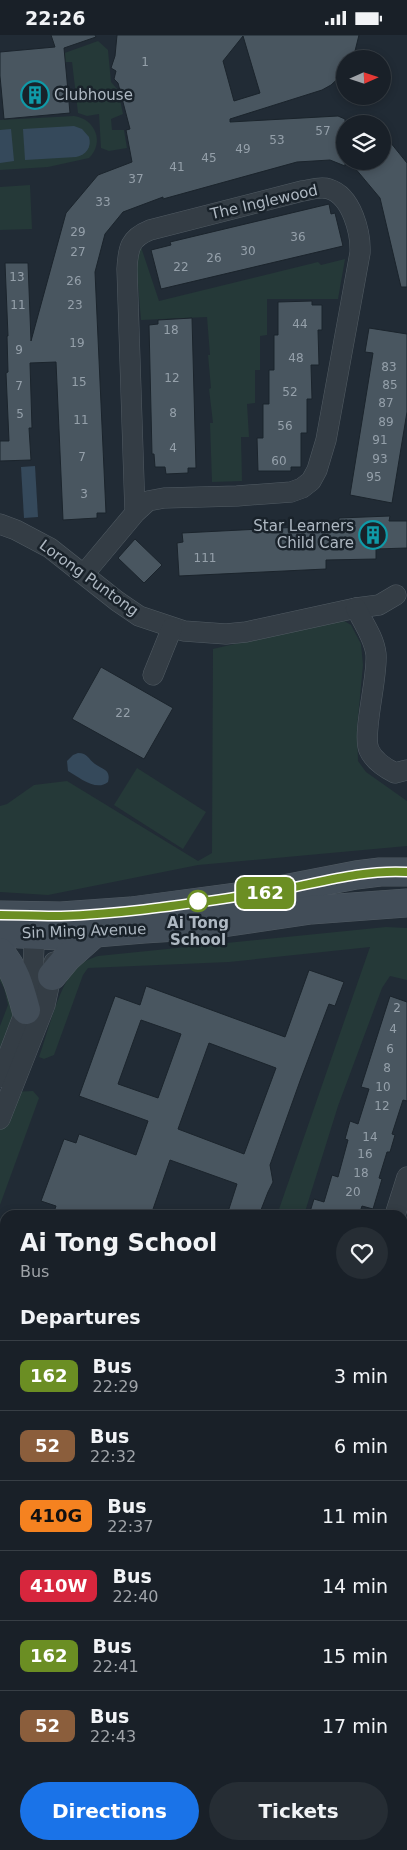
<!DOCTYPE html>
<style>
:root{--surface:#192028;--page:#262d34;--text:#f1f3f6;--muted:#9fa3a8;--line:#373e45;--accent:#1a73e8}
body{margin:0;font-family:"DejaVu Sans",sans-serif;background:var(--page);color:var(--text);height:100vh;display:flex;flex-direction:column;font-size:19px;white-space:nowrap}
*{box-sizing:border-box;margin:0}
p{font-size:16px;color:var(--muted)}
.icon{flex:none;width:28px;height:28px;fill:none;stroke:currentColor;stroke-width:2;stroke-linecap:round;stroke-linejoin:round}
.map{position:relative;flex:1;overflow:hidden}
.drawer{position:absolute;left:0px;top:1175px;width:408px;height:640px;display:flex;flex-direction:column;background:var(--surface);border-radius:15px 15px 0 0;box-shadow:0 2px 8px #0003,0 0 0 1px var(--line)}
.drawer>*{flex:none}
.badge{padding:0 10px;border-radius:8px;font-size:18px;line-height:32px}
.needle{width:32px;rotate:87deg}
.fabs{position:absolute;left:336px;top:15px;display:grid;gap:10px}
.fabs a{display:grid;place-items:center;width:55px;height:55px;border-radius:50%;background:var(--surface);box-shadow:0 2px 8px #0003,0 0 0 1px var(--line);font-size:25px}
.map>.badge{position:absolute;translate:-50% -50%;box-shadow:0 0 0 2px #fff}
h2{padding:0 20px;font-size:19px;line-height:45px}
.round{display:grid;place-items:center;flex:none;width:52px;height:52px;border-radius:26px;background:var(--page)}
.headline{display:flex;align-items:center;justify-content:space-between;height:85px;padding:0 20px}
h1{font-size:24px;font-weight:600;line-height:38px}
.button{display:flex;gap:10px;margin-top:auto;padding:10px 20px}
.button a{flex:1;height:58px;border-radius:30px;background:var(--accent);color:#fff;font-size:20px;font-weight:600;line-height:58px;text-align:center}
.button a+a{background:var(--page);color:var(--text)}
ul{padding:0;list-style:none}
li{display:flex;align-items:center;gap:15px;height:70px;padding:0 20px;border-top:1px solid var(--line)}
li div{flex:1}
li b{display:block;font-size:19px}
li em{font-style:normal}
li .badge{min-width:55px;font-weight:700;text-align:center}
.status{display:flex;justify-content:space-between;align-items:center;height:35px;padding:0 25px;background:var(--surface);direction:ltr}
.status svg{height:14px;fill:currentColor}
.map>svg:first-child{display:block}
.green{fill:#253938}
.water{fill:#35495b}
.building{fill:#495660;stroke:#1b242c;fill-rule:evenodd}
.lines{fill:none;stroke-linecap:round;stroke-linejoin:round}
.minor-casing{stroke:#515b63;stroke-width:21}
.secondary-casing{stroke:#515b63;stroke-width:29}
.minor{stroke:#343d45;stroke-width:20}
.secondary{stroke:#424d58;stroke-width:28}
.line-casing{stroke:#fff;stroke-width:11}
.line{stroke:#6b8e23;stroke-width:8}
.stop-dot{fill:#fff;stroke:#6b8e23;stroke-width:2.5}
.labels{text-anchor:middle;dominant-baseline:central;stroke-width:5;stroke-linejoin:round;paint-order:stroke}
.number-label{font-size:12px;fill:#95a0aa}
.poi-label{font-size:15px;fill:#aeb8c2;stroke:#19222a;text-anchor:start}
.street-label{font-size:15px;fill:#aeb8c2;stroke:#19222a}
.stop-label{font-size:15px;font-weight:bold;fill:#aeb8c2;stroke:#19222a}
</style>
<div class="status"><b>22:26</b><svg viewBox="0 0 49 12"><path d="M0 12V9h3v3zM5 12V6h3v6zM10 12V3h3v9zM15 12V0h3v12zM26 1h20v11H26zM47 4h2v5h-2z"/></svg></div>
<div class="map">
<svg width="407" height="1815" viewBox="0 0 407 1815">
<rect width="100%" height="100%" fill="#212b35"/>
<g class="green">
<path d="M98,6L108,15L111,47L118,55L123,79L111,84L112,95H124L127,113L109,116L101,113L99,79L87,81L78,78L72,27H62L59,20Z"/>
<path d="M74,81C95,84 105,107 89,123L48,132L0,135V85Z"/>
<path d="M30,150L32,194L0,195V152Z"/>
<path d="M141,212L159,266L318,227L321,230L345,224L338,264H267V300L260,301V335H255V368L247,369L249,402H241L242,446L212,447L210,388H213L209,354L211,353L208,320H210L207,282L141,285L136,225Z"/>
<path d="M341,584L351,590L361,609L363,630L357,693L358,726L366,737L407,766V811L198,830L48,860L0,857V771L7,769L34,750L67,746L198,826L212,818L213,614Z"/>
<path d="M137,733L206,777L183,814L114,770Z"/>
<path d="M386,892L407,893V945L390,941L382,953L338,1071L304,1180H277L370,912L229,927L88,933L83,940L54,1020L44,1024L39,1022C48,997 59,949 77,932C83,926 90,924 98,921Z"/>
<path d="M0,931L17,979L0,1020V991L8,970L4,953L0,946Z"/>
<path d="M33,1056L39,1063L0,1170V1088L11,1057Z"/>
<path d="M0,1723L5,1725V1804L0,1809Z"/>
</g>
<g class="water">
<path d="M74,91L82,94L89,102C92,112 86,120 76,122L25,125L23,94Z"/>
<path d="M11,94L14,126L0,128V95Z"/>
<path d="M35,431L38,482L24,483L21,432Z"/>
<path d="M78,718C88,718 88,724 95,729C104,735 111,735 108,747C96,757 79,742 68,736L67,726L73,720Z"/>
</g>
<g class="building">
<path d="M51,0H95L96,2L64,13L70,78L4,84L0,41V17L55,12Z"/>
<path d="M117,0H359L353,24H345V37L331,50L322,55L230,84V87L338,81L345,84V131L330,125L297,127L163,164V162L123,177L105,199L95,237L106,478H97V483L63,485L56,327L30,328L32,393H29L31,425L0,426V406H9L6,338L8,337L7,301H8L5,228H28L31,306L66,178L98,140L132,127L126,95L130,94L118,48L114,44L116,36L111,33L115,21ZM243,1L260,58L234,66L223,26Z"/>
<path d="M382,97L407,128V252H401L380,163L349,126H382Z"/>
<path d="M329,169L331,179L335,178L343,211L161,254L151,215L171,210L170,207Z"/>
<path d="M312,266V270H322V295H318L319,330H311L312,364H307V398H301V432H291V436H258L257,403H263V369H269V335H274V300H278V267Z"/>
<path d="M192,283L196,433H188V438L166,439L165,432H155L154,419H152L149,290L158,289V285Z"/>
<path d="M369,293L407,299V377L392,468L350,460L373,318L365,317Z"/>
<path d="M390,481L389,486H407V513L376,514V524L326,525V534L179,541L177,508L183,507L182,498L339,490V483Z"/>
<path d="M135,504L162,530L144,548L118,523Z"/>
<path d="M101,632L173,673L144,724L72,684Z"/>
<path d="M309,935L344,947L335,971L329,969L300,1046L270,1130L273,1147L268,1157L259,1180H227L237,1149L170,1125L151,1180H53L56,1171L41,1166L64,1104L76,1108L79,1099L136,1120L148,1086L79,1061L115,961L140,970L146,951L285,1002ZM141,985L181,999L158,1063L118,1049ZM209,1008L276,1033L244,1119L178,1094Z"/>
<path d="M390,961L407,967V1066L403,1065L392,1099L395,1100L390,1117H387L379,1143L382,1144L373,1174L362,1171L359,1180H309L314,1164L324,1167L332,1140L338,1142L348,1105L345,1104L350,1086L358,1089L369,1054L361,1052Z"/>
</g>
<g class="lines">
<defs>
<g id="minor">
<path d="M0,489L16,495L50,513L117,566L139,581L184,596L226,599L246,597L356,573L379,570L396,560"/>
<path d="M84,539L135,478L148,466L164,463L237,461L291,457L302,453L311,446L317,435L326,405L360,218C361,198 352,161 329,154C320,151 310,155 302,156L150,195C130,203 128,213 127,234L135,478"/>
<path d="M356,573C363,588 374,602 376,619C378,643 362,698 369,715C374,726 385,733 395,738L407,735"/>
<path d="M153,640L172,593"/>
<path d="M0,1042L32,958L35,887"/>
<path d="M0,1084L45,970L54,927"/>
<path d="M395,1180L407,1142"/>
<path d="M402,1653L407,1655"/>
<path d="M402,1775L407,1777"/>
</g>
<g id="secondary">
<path d="M0,880L61,881L131,876L258,859L356,840L380,837H407"/>
<path d="M0,898L60,901L144,894L209,890L311,875L407,868"/>
<path d="M0,917C15,934 20,953 26,975"/>
<path d="M52,941L67,923L95,898"/>
</g>
</defs>
<use href="#minor" class="minor-casing"/>
<use href="#secondary" class="secondary-casing"/>
<use href="#minor" class="minor"/>
<use href="#secondary" class="secondary"/>
</g>
<g class="lines">
<defs>
<path id="line" d="M0,880C20,880 41,881 61,881C126,879 193,868 257,859C307,852 356,834 407,837"/>
</defs>
<use href="#line" class="line-casing"/>
<use href="#line" class="line"/>
</g>
<defs>
<symbol id="building-ring" viewBox="-11 -11 22 22"><circle r="9.5" fill="#19222a" stroke="#0f9aa8" stroke-width="1.5"/><path d="M-4-6H4V6H1V3H-1V6H-4ZM-2.5-4.3h1.7v1.8h-1.7ZM.8-4.3h1.7v1.8H.8ZM-2.5-1h1.7V.8h-1.7ZM.8-1h1.7V.8H.8Z" fill="#0f9aa8"/></symbol>
</defs>
<g fill-rule="evenodd">
<use href="#building-ring" x="19" y="44" width="32" height="32"/>
<use href="#building-ring" x="357" y="484" width="32" height="32"/>
</g>
<circle class="stop-dot" cx="198" cy="866" r="10"/>
<g class="labels">
<g class="number-label">
<text x="145" y="27">1</text>
<text x="323" y="96">57</text>
<text x="277" y="105">53</text>
<text x="243" y="114">49</text>
<text x="209" y="123">45</text>
<text x="177" y="132">41</text>
<text x="136" y="144">37</text>
<text x="103" y="167">33</text>
<text x="78" y="197">29</text>
<text x="298" y="202">36</text>
<text x="248" y="216">30</text>
<text x="78" y="217">27</text>
<text x="214" y="223">26</text>
<text x="181" y="232">22</text>
<text x="17" y="242">13</text>
<text x="74" y="246">26</text>
<text x="18" y="270">11</text>
<text x="75" y="270">23</text>
<text x="300" y="289">44</text>
<text x="171" y="295">18</text>
<text x="77" y="308">19</text>
<text x="19" y="315">9</text>
<text x="296" y="323">48</text>
<text x="389" y="332">83</text>
<text x="172" y="343">12</text>
<text x="79" y="347">15</text>
<text x="390" y="350">85</text>
<text x="19" y="351">7</text>
<text x="290" y="357">52</text>
<text x="386" y="368">87</text>
<text x="173" y="378">8</text>
<text x="20" y="379">5</text>
<text x="81" y="385">11</text>
<text x="386" y="387">89</text>
<text x="285" y="391">56</text>
<text x="380" y="405">91</text>
<text x="173" y="413">4</text>
<text x="82" y="422">7</text>
<text x="380" y="424">93</text>
<text x="279" y="426">60</text>
<text x="374" y="442">95</text>
<text x="84" y="459">3</text>
<text x="205" y="523">111</text>
<text x="123" y="678">22</text>
<text x="397" y="973">2</text>
<text x="393" y="994">4</text>
<text x="390" y="1014">6</text>
<text x="387" y="1033">8</text>
<text x="383" y="1052">10</text>
<text x="382" y="1071">12</text>
<text x="370" y="1102">14</text>
<text x="365" y="1119">16</text>
<text x="361" y="1138">18</text>
<text x="353" y="1157">20</text>
</g>
<g class="poi-label">
<text x="54" y="60">Clubhouse</text>
<text x="354" y="491" text-anchor="end">Star Learners<tspan x="354" dy="17">Child Care</tspan></text>
</g>
<g class="street-label">
<text transform="translate(264 167) rotate(-13)">The Inglewood</text>
<text transform="translate(89 543) rotate(36)">Lorong Puntong</text>
<text transform="translate(84 896) rotate(-2)">Sin Ming Avenue</text>
</g>
<g class="stop-label">
<text x="198" y="888">Ai Tong<tspan x="198" dy="17">School</tspan></text>
</g>
</g>
</svg>
<div class="fabs">
<a><svg class="needle" viewBox="-14 -14 28 28"><path d="M0-13l5 13h-10z" fill="#e53935"/><path d="M0 13l5-13h-10z" fill="#9fa3a8"/></svg></a>
<a><svg class="icon" aria-label="layers" viewBox="0 0 24 24"><path d="M12 4l9 5-9 5-9-5zM3 14l9 5 9-5"/></svg></a>
</div>
<b class="badge" style="left:265px;top:858px;background:#6b8e23;color:#fff">162</b>
<section class="drawer">
<div class="headline"><div><h1>Ai Tong School</h1><p>Bus</p></div><a class="round"><svg class="icon" aria-label="heart" viewBox="0 0 24 24"><path d="M12 20l-8-8c-3-5 5-10 8-4 3-6 11-1 8 4z"/></svg></a></div>
<h2>Departures</h2>
<ul>
<li><span class="badge" style="background:#6b8e23;color:#fff">162</span><div><b>Bus</b><p>22:29</p></div><em>3 min</em></li>
<li><span class="badge" style="background:#8b5e3c;color:#fff">52</span><div><b>Bus</b><p>22:32</p></div><em>6 min</em></li>
<li><span class="badge" style="background:#f58220;color:#111">410G</span><div><b>Bus</b><p>22:37</p></div><em>11 min</em></li>
<li><span class="badge" style="background:#d7263d;color:#fff">410W</span><div><b>Bus</b><p>22:40</p></div><em>14 min</em></li>
<li><span class="badge" style="background:#6b8e23;color:#fff">162</span><div><b>Bus</b><p>22:41</p></div><em>15 min</em></li>
<li><span class="badge" style="background:#8b5e3c;color:#fff">52</span><div><b>Bus</b><p>22:43</p></div><em>17 min</em></li>
</ul>
<div class="button"><a>Directions</a><a>Tickets</a></div>
</section>
</div>
